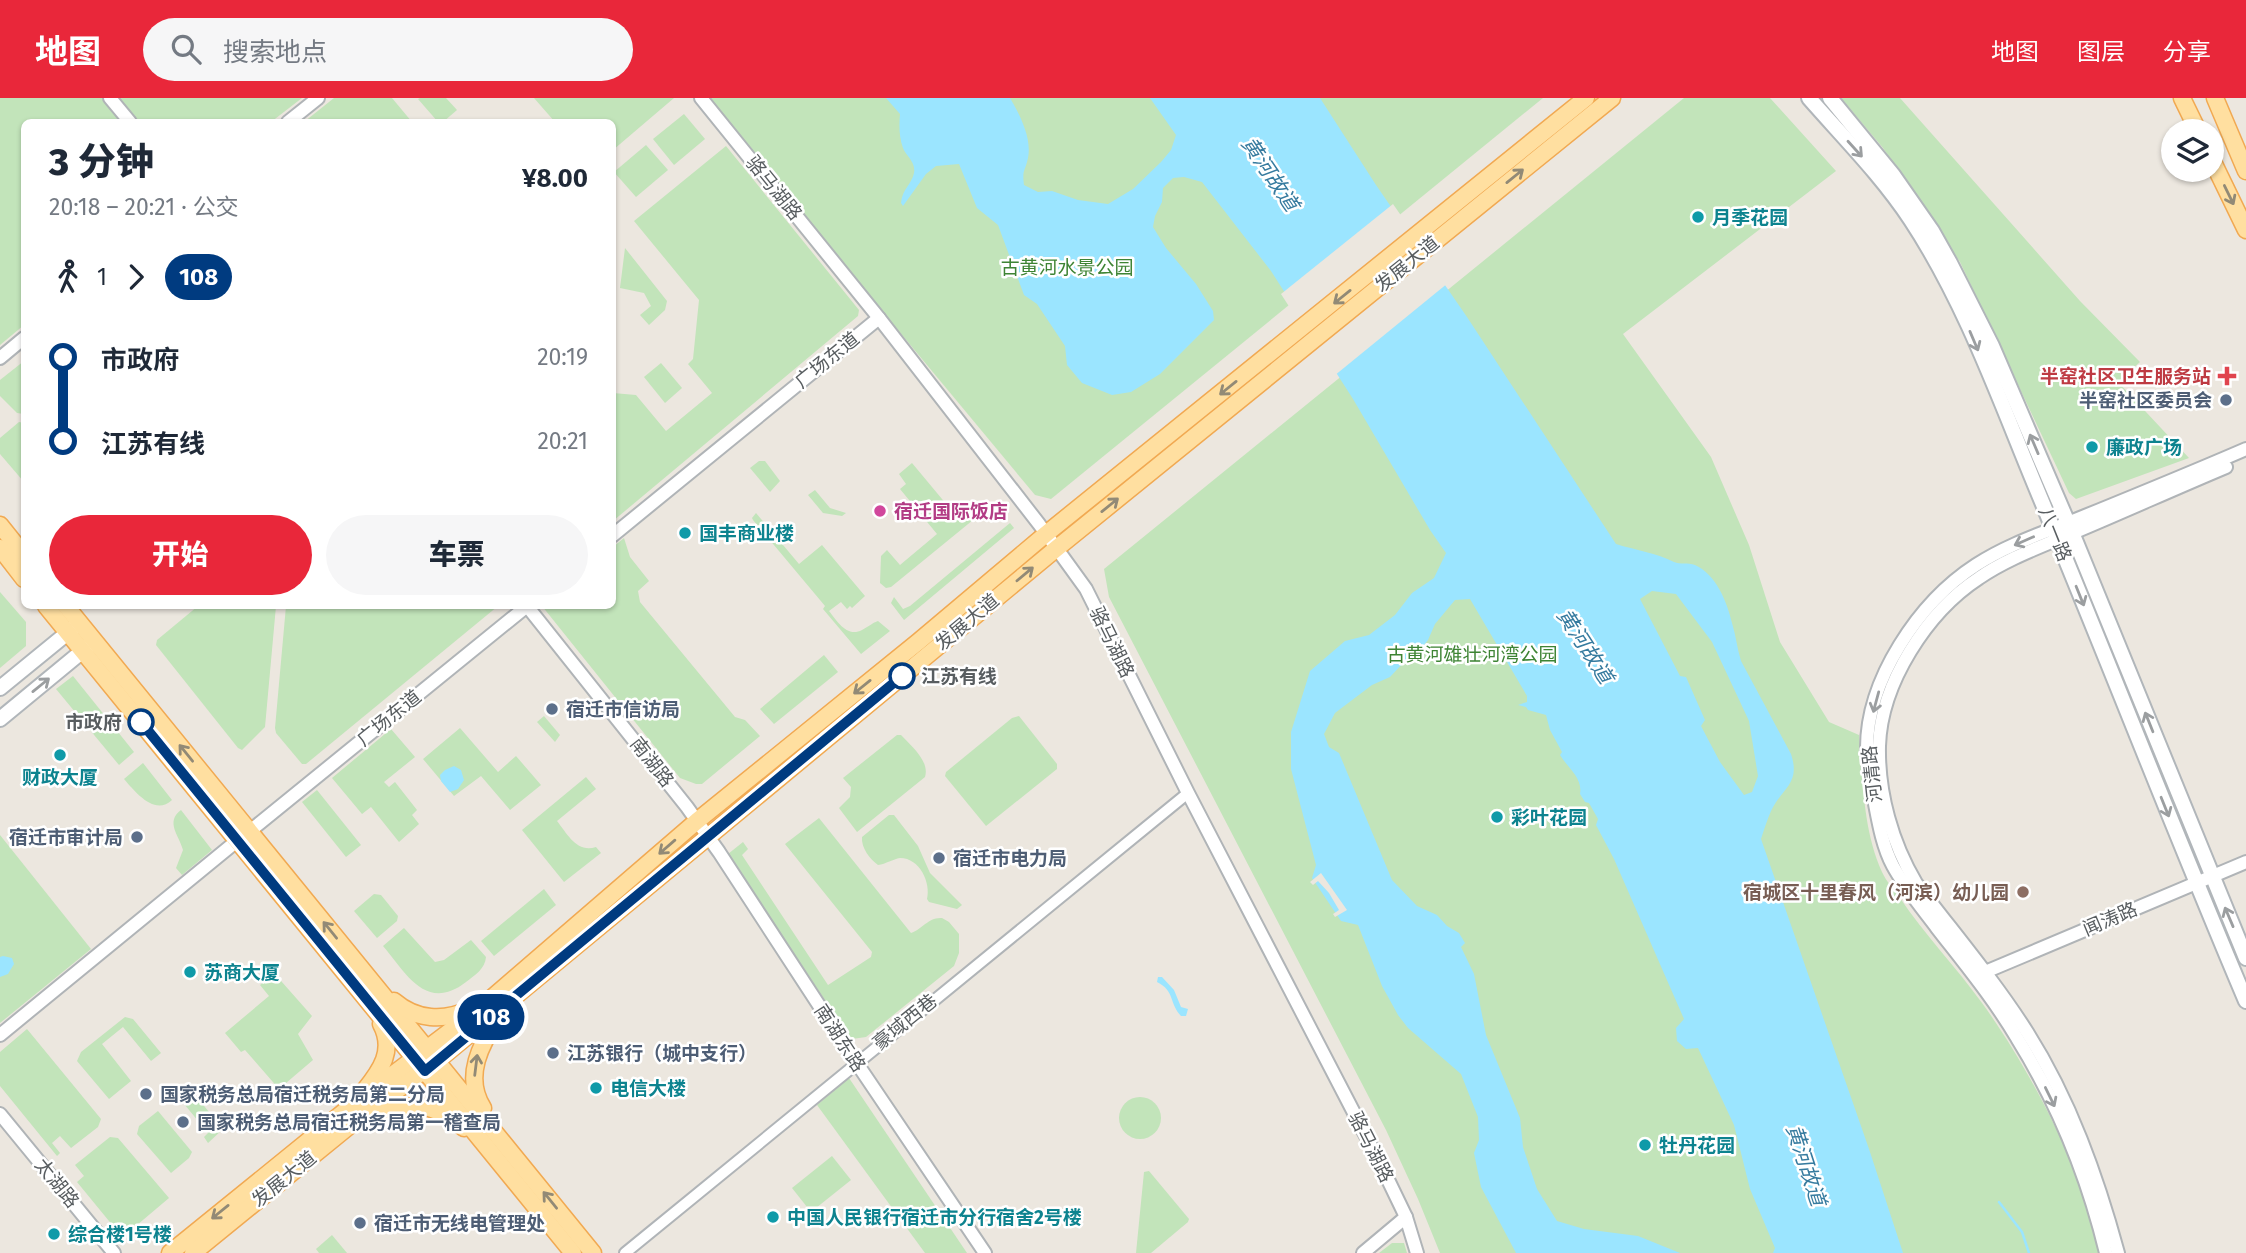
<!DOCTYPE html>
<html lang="zh">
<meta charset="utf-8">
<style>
:root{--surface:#fff;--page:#f6f6f7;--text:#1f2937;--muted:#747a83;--accent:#e9273a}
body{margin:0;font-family:"Fira Sans","Noto Sans SC",sans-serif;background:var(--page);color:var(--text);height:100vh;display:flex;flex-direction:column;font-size:26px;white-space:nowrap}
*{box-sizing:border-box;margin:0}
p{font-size:23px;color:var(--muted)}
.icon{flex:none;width:38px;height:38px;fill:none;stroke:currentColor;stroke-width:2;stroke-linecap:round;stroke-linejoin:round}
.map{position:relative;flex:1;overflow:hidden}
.sheet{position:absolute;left:21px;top:21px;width:595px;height:490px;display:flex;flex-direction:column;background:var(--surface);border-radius:10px;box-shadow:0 2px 5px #0004}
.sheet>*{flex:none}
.badge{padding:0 14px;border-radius:23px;font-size:24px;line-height:46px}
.tools{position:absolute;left:2161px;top:21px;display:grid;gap:14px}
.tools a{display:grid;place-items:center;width:63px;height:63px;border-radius:50%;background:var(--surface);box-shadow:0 2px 5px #0004;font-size:35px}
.map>.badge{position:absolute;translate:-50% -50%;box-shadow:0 0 0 4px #fff}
.legs{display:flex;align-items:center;gap:10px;height:77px;padding:0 28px;font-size:23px}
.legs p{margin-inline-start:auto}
.summary{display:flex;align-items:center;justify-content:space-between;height:119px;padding:0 28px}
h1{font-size:38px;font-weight:800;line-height:52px}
.cta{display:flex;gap:14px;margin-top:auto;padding:14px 28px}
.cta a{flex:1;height:80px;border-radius:42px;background:var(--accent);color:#fff;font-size:28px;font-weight:800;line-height:80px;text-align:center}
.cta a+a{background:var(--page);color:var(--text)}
ul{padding:0 28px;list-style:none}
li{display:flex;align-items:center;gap:24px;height:84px;font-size:26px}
li i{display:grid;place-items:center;width:10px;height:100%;margin:0 9px;background:currentColor}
li i::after{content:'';width:18px;height:18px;margin:-9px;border:5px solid;border-radius:50%;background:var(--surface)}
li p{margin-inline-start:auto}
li:first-child i{background:linear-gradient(#0000 50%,currentColor 0)}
li:last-child i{background:linear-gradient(currentColor 50%,#0000 0)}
header{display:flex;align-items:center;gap:42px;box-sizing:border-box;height:98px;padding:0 35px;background:var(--accent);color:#fff}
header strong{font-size:33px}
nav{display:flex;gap:38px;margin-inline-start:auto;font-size:24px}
.search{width:490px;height:63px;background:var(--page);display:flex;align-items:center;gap:18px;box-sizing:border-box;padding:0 24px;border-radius:38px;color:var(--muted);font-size:26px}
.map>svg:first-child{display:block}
.green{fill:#c2e4ba}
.water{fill:#9be5ff;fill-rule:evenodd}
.pier{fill:#ece7df}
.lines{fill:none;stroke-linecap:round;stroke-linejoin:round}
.stream{stroke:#9be5ff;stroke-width:2.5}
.minor-casing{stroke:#b0b4b7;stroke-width:14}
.tertiary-casing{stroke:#b0b4b7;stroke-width:16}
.secondary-casing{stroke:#b1b6ba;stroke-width:18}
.primary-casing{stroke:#f1a952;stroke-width:19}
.minor{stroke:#fff;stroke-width:10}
.tertiary{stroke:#fff;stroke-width:12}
.secondary{stroke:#fff;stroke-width:14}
.primary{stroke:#ffdfa0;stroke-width:16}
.oneway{stroke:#9b9ea0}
.oneway2{stroke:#928a76}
.line-1-casing{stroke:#fff;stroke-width:16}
.line-1{stroke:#003b80;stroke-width:10}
.culture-dot{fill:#0f9aa8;stroke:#fff;stroke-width:2.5}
.health-dot{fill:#e0444e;stroke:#fff;stroke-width:2.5}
.service-dot{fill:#5c6f8a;stroke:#fff;stroke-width:2.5}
.hotel-dot{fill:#d1479c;stroke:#fff;stroke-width:2.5}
.stop-1-dot{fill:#fff;stroke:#003b80;stroke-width:3.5}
.education-dot{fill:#8d6e63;stroke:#fff;stroke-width:2.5}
.labels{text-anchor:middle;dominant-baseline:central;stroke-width:5;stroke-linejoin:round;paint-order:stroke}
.street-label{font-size:19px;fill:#585d60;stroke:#fff}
.culture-label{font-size:19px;font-weight:bold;fill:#0d838f;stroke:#fff;text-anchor:start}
.park-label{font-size:19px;fill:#3e8434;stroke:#fff}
.health-label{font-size:19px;font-weight:bold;fill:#be3a42;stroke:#fff;text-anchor:end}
.service-label{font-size:19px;font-weight:bold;fill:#4e5e75;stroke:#fff;text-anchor:start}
.hotel-label{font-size:19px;font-weight:bold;fill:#b23c85;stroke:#fff;text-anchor:start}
.stop-label{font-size:19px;font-weight:bold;fill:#585d60;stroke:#fff;text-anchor:start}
.education-label{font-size:19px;font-weight:bold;fill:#785e54;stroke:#fff;text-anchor:end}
.water-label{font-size:21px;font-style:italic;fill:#367b9f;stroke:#fff}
</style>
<header>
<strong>地图</strong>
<div class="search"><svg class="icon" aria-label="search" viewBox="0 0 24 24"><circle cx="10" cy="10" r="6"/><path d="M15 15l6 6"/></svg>搜索地点</div>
<nav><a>地图</a><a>图层</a><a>分享</a></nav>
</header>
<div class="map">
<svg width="2246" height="1155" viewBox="0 0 2246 1155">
<rect width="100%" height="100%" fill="#ece7df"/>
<g class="green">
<path d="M0,0H302L271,24H24V227L0,247Z"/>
<path d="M334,0H392L412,24H304Z"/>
<path d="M420,0H446L457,12L443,24H438L418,1Z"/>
<path d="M534,0H674L613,52L612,24H555Z"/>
<path d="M705,0H1543L1051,401L1035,397Z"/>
<path d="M1684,0H1770L1836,73L1623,236L1711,359L1749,447L1780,544L1829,624L1859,637C1863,683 1863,732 1882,774C1886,783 1894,792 1900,800C1925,837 1956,869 1982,905C2030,971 2085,1076 2100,1155H1440L1418,1101L1386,1032L1109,499L1104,471Z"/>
<path d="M1841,0H1900L2080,203L2140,264L2118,284L2189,360L2076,401L2069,395L1960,164L1883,50Z"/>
<path d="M684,16L705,41L674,67L653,41Z"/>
<path d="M646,47L668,72L636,99L614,74Z"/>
<path d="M726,48L859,212L858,218L613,423V295L636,297L666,333L712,295L688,266L693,261L699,202L634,123Z"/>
<path d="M625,150L667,203L665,212L649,227L640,217L651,208L644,195L620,190Z"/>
<path d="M24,263V316L17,315L0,298V282Z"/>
<path d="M661,265L682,290L665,305L644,279Z"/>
<path d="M19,324L24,325V384L0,356V340Z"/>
<path d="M759,363H765L780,383L770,394L750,370Z"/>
<path d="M912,365L962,425L972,417L973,422L891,489L886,490L880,485L881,458L887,452L900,467L937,436L900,391L906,386L899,376Z"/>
<path d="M815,392L830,410L846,415L842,418L823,415L808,397Z"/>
<path d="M756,415L799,466L822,447L865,498L852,510L850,508L847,511L841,504L829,513C837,523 847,540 862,532C868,529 872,525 878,523L890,533L861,556L823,511L825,508L753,422L752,420Z"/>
<path d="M1010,425L1014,430L904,522L891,505L894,499L903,511L910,508Z"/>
<path d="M624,440L630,459L649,483L638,493L640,504L735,619L745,622L760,638L702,686H696L680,680L542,508H612L613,449Z"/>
<path d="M0,494L26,524V548L0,570Z"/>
<path d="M198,508H276L265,629L242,652L238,650L156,547L157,542Z"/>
<path d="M286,508H498L306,666H302L276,635L275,630Z"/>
<path d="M824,557L838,574L774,626L760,611Z"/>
<path d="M73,578L134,654L119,667L56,591Z"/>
<path d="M544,618L560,637L555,644L537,624Z"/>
<path d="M1019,618L1057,666V671L986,728L945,678L946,674L1012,620Z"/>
<path d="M460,630L498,674L516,658L541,687L510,712L481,678L454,698L423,661Z"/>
<path d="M391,631L415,659L384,684L389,689L395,684L417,712L412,717L419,726L399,744L371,709L362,716L332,680Z"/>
<path d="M897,637H901C911,648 930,663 925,679L857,734L839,710L850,699L851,689L843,680Z"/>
<path d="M143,665L172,702C155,718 136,695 124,681Z"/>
<path d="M586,679L596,691L557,723C568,737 577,755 596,749L601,755L564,784L522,732Z"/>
<path d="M317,692L361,747L346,759L302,704Z"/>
<path d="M181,712L212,752L182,777L176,770L183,752C179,737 165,724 181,712Z"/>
<path d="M889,717H894L918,748L930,775L962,807L957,811L929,804L927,801C931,785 920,760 900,760C893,761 886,766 878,767C870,761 861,750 862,739Z"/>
<path d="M819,720L911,835C923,831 928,819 942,820L949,824L959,836V855L954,868L866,939L852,941L848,937L728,756L743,744L748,751L742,757L828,887L871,859L872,854L785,746Z"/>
<path d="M0,737L91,851L0,925Z"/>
<path d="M544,791L556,807L494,858L481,843Z"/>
<path d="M374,796L381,797L398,818L397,823L377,840L354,813Z"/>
<path d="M404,830L435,864L444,862L471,842L486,859C485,871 475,877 466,884C426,915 406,875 383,848Z"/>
<path d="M274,875L312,918L298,936L313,962L279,991L245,952L241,954L225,935L269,898L260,887Z"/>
<path d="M125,919L133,921L161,955L151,963L123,929L102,946L131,983L109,1001L77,963L81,954Z"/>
<path d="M27,931L101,1021L98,1029L71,1050L60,1038L52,1045L60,1055L57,1058L0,988V954Z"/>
<path d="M849,980L967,1155H925L817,1007Z"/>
<path d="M191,992L223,1031L208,1045L204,1039L208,1035L180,1001Z"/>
<circle cx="1140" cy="1020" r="21"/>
<path d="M158,1013L192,1054L189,1060L171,1075L137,1036L139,1028Z"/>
<path d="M110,1039L118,1040L169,1100L124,1138L118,1134L77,1084L84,1078L75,1067Z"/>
<path d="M832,1058L851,1082L811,1114L792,1090Z"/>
<path d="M1149,1073L1189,1121L1188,1124L1151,1155H1136L1144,1074Z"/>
<path d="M332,1137L347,1155H319L316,1151Z"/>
<path d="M1392,1145H1404L1407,1155H1379Z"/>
</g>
<g class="water">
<path d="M886,0H1010C1020,17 1032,40 1028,60C1025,74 1022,71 1024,87L1038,94L1052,93L1078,102L1108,106L1133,91L1161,64L1171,52L1176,37L1150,0H1320L1376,87L1467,219L1616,446C1635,452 1657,455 1674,464C1680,467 1688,464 1695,467C1716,476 1727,504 1732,525C1736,538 1737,550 1741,563L1791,656C1801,686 1782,690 1771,713C1767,722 1764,732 1761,741L1869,1051L1903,1155H1773L1775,1150L1750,1091L1734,1027L1698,950L1686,951L1677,943L1676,930L1684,921L1614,761L1596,727L1598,721L1589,705L1585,704L1580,696C1583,680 1567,669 1560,657L1562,654L1550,632L1546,617L1528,612L1526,609L1518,607L1527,604V598L1470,501L1455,502L1435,526L1428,542L1417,556L1405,563L1390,579L1372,587L1335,615L1324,636L1329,649L1339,655L1392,782L1417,808L1437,817L1447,828L1459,835L1465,845L1461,849L1474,876L1486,937L1520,1020L1523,1049L1537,1091L1557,1123L1584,1131L1638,1138L1680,1155H1516L1481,1089L1474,1055L1479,1042L1478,1019L1461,976L1408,930L1398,917L1382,888L1358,827L1341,823L1312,780L1316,767L1291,671V634L1310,573L1345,543L1369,537L1395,517L1412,495L1434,480L1446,455L1430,432L1353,301L1271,173L1202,84L1184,79L1173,80L1163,90L1162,104L1155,118L1153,129L1166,150L1196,186L1213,213L1214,222L1160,276L1131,294L1112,297L1082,285L1067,267L1065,248L1037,206L1024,197L998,127L977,110L959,66L936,68L926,76L903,108L901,105C902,91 912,86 914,75C916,64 906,58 903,50C899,39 899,27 900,16ZM1652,493L1676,496L1712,544L1749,623L1758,678L1752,694L1744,697L1720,664L1701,628L1705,622L1686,579L1680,578L1640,501Z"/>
<path d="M454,668L461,672L464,682L458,691L450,694L441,683L440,677L445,672Z"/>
<path d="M3,858L12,860L14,866L8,876L0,879V859Z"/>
<path d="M1158,879H1162L1174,892L1181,909L1188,911L1186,918H1181C1169,905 1175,893 1157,884Z"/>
</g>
<g class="pier">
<path d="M1393,106L1448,185L1334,278L1281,196Z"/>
<path d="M1321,775L1347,812L1335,819L1333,816L1339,812L1329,795L1318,783L1313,787L1310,784Z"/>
</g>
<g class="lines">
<path class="stream" d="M1999,1104L2022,1134L2029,1155"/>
<defs>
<path id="minor" d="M625,1155L1188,695"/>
<g id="tertiary">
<path d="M110,0L130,24"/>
<path d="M701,0L879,220L1039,426L1086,491L1188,695L1379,1063L1406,1119L1417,1155"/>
<path d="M288,24L318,0"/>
<path d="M0,260L24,240"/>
<path d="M612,438L879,220"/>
<path d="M527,508L687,709L719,754L856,964L985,1155"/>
<path d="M250,733L527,508"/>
<path d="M1978,877L2246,764"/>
<path d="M0,937L238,742"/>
<path d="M0,1016L114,1155"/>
<path d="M1363,1155L1406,1119"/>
<path d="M2106,1155C2088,1080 2058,1006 2017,940C1994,901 1965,866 1937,830C1922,810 1905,790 1893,768C1883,749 1879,727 1875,706C1872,689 1868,670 1867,652C1866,582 1919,504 1976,467C2010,445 2049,433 2085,418C2139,396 2193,374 2246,351"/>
<path d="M2118,1155C2097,1078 2070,1002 2027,934C1994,882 1953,834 1916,785C1892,745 1878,695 1879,648C1881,585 1927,514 1979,480C2008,460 2043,448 2075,434C2125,413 2176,390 2226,369"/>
</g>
<g id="secondary">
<path d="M1809,0C1844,40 1882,78 1911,122C1967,207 2001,306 2040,399C2110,567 2175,736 2246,903"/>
<path d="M1830,0L1893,77L1932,133L1950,165L1992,248L2071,432L2246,860"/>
<path d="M0,590L76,528"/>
<path d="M0,621L91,546"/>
</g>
<g id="primary">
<path d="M2182,0L2198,33"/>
<path d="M2215,0L2246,73"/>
<path d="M2212,62L2246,132"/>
<path d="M0,427L24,457"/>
<path d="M0,450L24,481"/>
<path d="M46,508L573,1155"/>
<path d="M66,508L593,1155"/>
<path d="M394,903C416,922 444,924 470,911"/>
<path d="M364,993C381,972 395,952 381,926"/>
<path d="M483,1010C463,979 481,945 499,919"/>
<path d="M368,1018C412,1007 425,999 464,1030"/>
<path d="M170,1155L350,1009L478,912L697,723L918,544L1046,436L1586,0"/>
<path d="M193,1155L359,1020L437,963L1057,450L1612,0"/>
</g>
</defs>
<use href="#minor" class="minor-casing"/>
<use href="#tertiary" class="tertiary-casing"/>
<use href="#secondary" class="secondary-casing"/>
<use href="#primary" class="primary-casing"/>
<use href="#minor" class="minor"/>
<use href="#tertiary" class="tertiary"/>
<use href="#secondary" class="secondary"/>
<use href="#primary" class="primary"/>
</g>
<defs><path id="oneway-shaft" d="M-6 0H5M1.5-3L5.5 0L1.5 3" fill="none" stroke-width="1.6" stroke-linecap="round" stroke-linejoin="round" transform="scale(1.75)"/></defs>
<g class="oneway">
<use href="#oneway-shaft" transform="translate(1855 51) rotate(48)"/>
<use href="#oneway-shaft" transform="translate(1974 243) rotate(67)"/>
<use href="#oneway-shaft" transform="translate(2034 346) rotate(-113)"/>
<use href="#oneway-shaft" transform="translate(2024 443) rotate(156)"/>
<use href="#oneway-shaft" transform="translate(2080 498) rotate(68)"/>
<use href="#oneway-shaft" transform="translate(41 587) rotate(-39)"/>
<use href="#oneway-shaft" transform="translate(1876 604) rotate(105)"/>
<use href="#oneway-shaft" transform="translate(2149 624) rotate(-112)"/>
<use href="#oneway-shaft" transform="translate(2165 709) rotate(68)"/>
<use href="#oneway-shaft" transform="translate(2229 819) rotate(-113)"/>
<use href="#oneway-shaft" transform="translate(2050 999) rotate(64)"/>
</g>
<g class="oneway2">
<use href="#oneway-shaft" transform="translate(1515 78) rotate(-39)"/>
<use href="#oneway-shaft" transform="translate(2229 97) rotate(64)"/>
<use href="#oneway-shaft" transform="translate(1342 199) rotate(141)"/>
<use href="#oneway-shaft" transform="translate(1228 290) rotate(141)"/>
<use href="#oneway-shaft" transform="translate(1110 407) rotate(-39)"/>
<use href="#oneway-shaft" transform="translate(1025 476) rotate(-40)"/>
<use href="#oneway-shaft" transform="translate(862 589) rotate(141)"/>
<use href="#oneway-shaft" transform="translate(186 655) rotate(-129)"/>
<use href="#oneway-shaft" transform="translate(667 749) rotate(139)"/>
<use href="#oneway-shaft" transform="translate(330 832) rotate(-129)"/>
<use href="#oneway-shaft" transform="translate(476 967) rotate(-83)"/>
<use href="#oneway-shaft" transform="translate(550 1102) rotate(-129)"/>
<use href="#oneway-shaft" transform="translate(220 1114) rotate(141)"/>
</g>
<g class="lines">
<defs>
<path id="line-1" d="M141,624L425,973L902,578"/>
</defs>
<use href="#line-1" class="line-1-casing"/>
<use href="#line-1" class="line-1"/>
</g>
<g class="culture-dot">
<circle cx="1698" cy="119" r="7"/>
<circle cx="2092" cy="349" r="7"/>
<circle cx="685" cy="435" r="7"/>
<circle cx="60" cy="657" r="7"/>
<circle cx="1497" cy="719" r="7"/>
<circle cx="190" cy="874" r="7"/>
<circle cx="596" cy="990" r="7"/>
<circle cx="1645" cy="1047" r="7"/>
<circle cx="773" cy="1119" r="7"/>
<circle cx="54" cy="1136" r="7"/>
</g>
<path class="health-dot" d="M2223.5 267.5h7v7h7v7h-7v7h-7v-7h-7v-7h7z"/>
<g class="service-dot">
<circle cx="2226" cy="302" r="7"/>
<circle cx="552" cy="611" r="7"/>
<circle cx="137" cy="739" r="7"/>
<circle cx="939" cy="760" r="7"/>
<circle cx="553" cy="955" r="7"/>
<circle cx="146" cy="996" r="7"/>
<circle cx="183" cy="1024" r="7"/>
<circle cx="360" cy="1125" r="7"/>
</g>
<circle class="hotel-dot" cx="880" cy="413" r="7"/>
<g class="stop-1-dot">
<circle cx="902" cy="578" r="12"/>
<circle cx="141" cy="624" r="12"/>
</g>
<circle class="education-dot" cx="2023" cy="794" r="7"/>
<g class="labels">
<g class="street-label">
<text transform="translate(774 90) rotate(51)">骆马湖路</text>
<text transform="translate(1407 166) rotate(-39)">发展大道</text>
<text transform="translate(827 262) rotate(-39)">广场东道</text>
<text transform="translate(2055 436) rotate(68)">八一路</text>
<text transform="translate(967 524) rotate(-40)">发展大道</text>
<text transform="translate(1112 544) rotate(64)">骆马湖路</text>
<text transform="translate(389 620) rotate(-39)">广场东道</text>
<text transform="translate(652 664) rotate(52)">南湖路</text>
<text transform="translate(1872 676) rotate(-96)">河清路</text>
<text transform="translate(2110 821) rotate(-23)">闻涛路</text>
<text transform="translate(905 924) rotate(-39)">豪域西巷</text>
<text transform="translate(840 940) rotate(57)">南湖东路</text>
<text transform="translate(1371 1049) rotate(63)">骆马湖路</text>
<text transform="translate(284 1081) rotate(-39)">发展大道</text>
<text transform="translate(57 1085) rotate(51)">太湖路</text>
</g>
<g class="culture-label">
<text x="1712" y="119">月季花园</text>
<text x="2106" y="349">廉政广场</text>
<text x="699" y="435">国丰商业楼</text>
<text x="60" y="679" text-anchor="middle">财政大厦</text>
<text x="1511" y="719">彩叶花园</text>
<text x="204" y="874">苏商大厦</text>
<text x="610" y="990">电信大楼</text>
<text x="1659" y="1047">牡丹花园</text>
<text x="787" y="1119">中国人民银行宿迁市分行宿舍2号楼</text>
<text x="68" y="1136">综合楼1号楼</text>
</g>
<g class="park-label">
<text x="1067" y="169">古黄河水景公园</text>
<text x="1472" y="556">古黄河雄壮河湾公园</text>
</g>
<g class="health-label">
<text x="2211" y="278">半窑社区卫生服务站</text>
</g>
<g class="service-label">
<text x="2212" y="302" text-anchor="end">半窑社区委员会</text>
<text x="566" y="611">宿迁市信访局</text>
<text x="123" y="739" text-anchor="end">宿迁市审计局</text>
<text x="953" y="760">宿迁市电力局</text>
<text x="567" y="955">江苏银行（城中支行）</text>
<text x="160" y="996">国家税务总局宿迁税务局第二分局</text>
<text x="197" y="1024">国家税务总局宿迁税务局第一稽查局</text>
<text x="374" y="1125">宿迁市无线电管理处</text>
</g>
<g class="hotel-label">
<text x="894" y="413">宿迁国际饭店</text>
</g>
<g class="stop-label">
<text x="921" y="578">江苏有线</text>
<text x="122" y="624" text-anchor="end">市政府</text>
</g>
<g class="education-label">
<text x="2009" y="794">宿城区十里春风（河滨）幼儿园</text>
</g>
<g class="water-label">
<text transform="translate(1270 76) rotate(56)">黄河故道</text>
<text transform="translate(1585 548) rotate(57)">黄河故道</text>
<text transform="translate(1806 1067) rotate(72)">黄河故道</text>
</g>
</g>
</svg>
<div class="tools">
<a><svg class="icon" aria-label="layers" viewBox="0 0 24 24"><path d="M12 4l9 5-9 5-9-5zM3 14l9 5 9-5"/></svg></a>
</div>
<b class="badge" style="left:491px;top:919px;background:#003b80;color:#fff">108</b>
<section class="sheet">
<div class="summary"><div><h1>3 分钟</h1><p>20:18 – 20:21 · 公交</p></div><b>¥8.00</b></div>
<div class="legs"><svg class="icon" aria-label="walk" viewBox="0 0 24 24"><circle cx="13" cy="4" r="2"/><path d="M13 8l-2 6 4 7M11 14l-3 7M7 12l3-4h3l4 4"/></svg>1<svg class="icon" aria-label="forward" viewBox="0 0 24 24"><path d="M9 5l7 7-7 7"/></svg><b class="badge" style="background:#003b80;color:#fff">108</b></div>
<ul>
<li><i style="color:#003b80"></i><b>市政府</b><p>20:19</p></li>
<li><i style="color:#003b80"></i><b>江苏有线</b><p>20:21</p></li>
</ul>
<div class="cta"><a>开始</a><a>车票</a></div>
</section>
</div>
